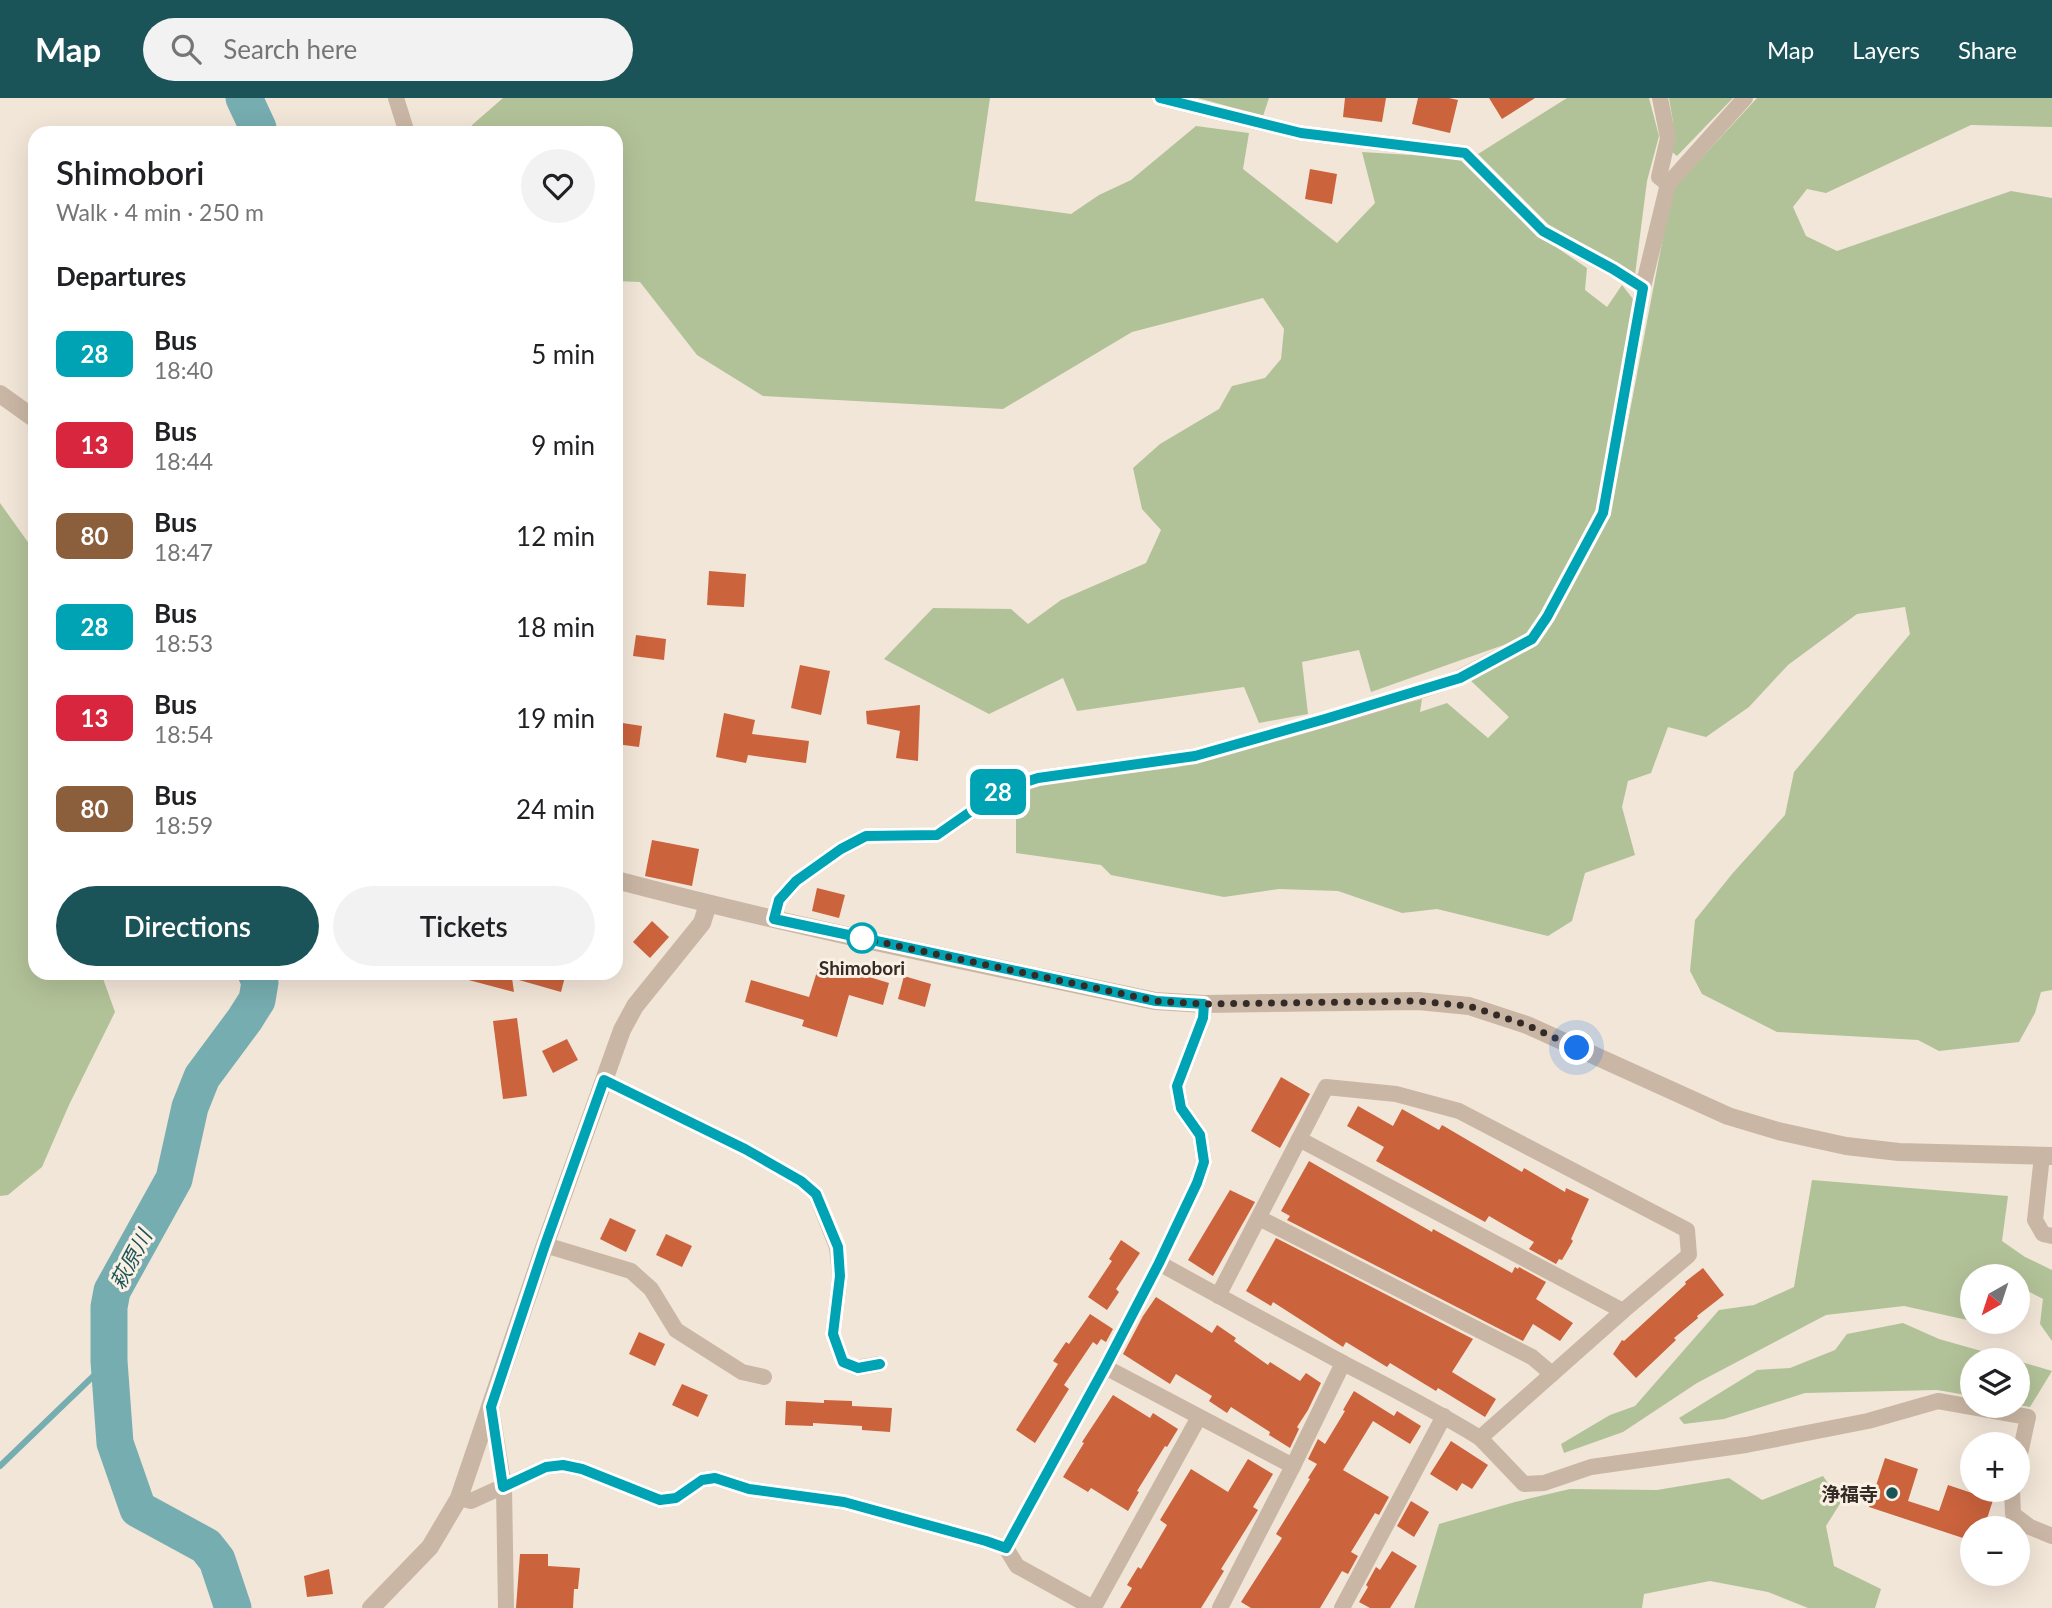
<!DOCTYPE html>
<meta charset="utf-8">
<style>
:root{--surface:#fff;--page:#f2f2f2;--text:#202124;--muted:#757577;--accent:#1a5358}
body{margin:0;font-family:Lato,"Noto Sans JP",sans-serif;background:var(--page);color:var(--text);height:100vh;display:flex;flex-direction:column;font-size:26px;white-space:nowrap}
*{box-sizing:border-box;margin:0}
p{font-size:23px;color:var(--muted)}
.icon{flex:none;width:38px;height:38px;fill:none;stroke:currentColor;stroke-width:2;stroke-linecap:round;stroke-linejoin:round}
.map{position:relative;flex:1;overflow:hidden}
.panel{position:absolute;left:28px;top:28px;width:595px;height:854px;display:flex;flex-direction:column;background:var(--surface);border-radius:21px;box-shadow:0 7px 28px #0002}
.panel>*{flex:none}
.badge{padding:0 14px;border-radius:10px;font-size:24px;line-height:46px}
.needle{width:46px;rotate:219deg}
.fabs{position:absolute;left:1960px;top:1166px;display:grid;gap:14px}
.fabs a{display:grid;place-items:center;width:70px;height:70px;border-radius:50%;background:var(--surface);box-shadow:0 7px 28px #0002;font-size:35px}
.you{position:absolute;width:35px;height:35px;margin:-18px;border:5px solid #fff;border-radius:50%;background:#1a73e8;box-shadow:0 0 0 10px #1a73e833}
.map>.badge{position:absolute;translate:-50% -50%;box-shadow:0 0 0 4px #fff}
h2{padding:0 28px;font-size:26px;line-height:63px}
.round{display:grid;place-items:center;flex:none;width:74px;height:74px;border-radius:37px;background:var(--page)}
.overview{display:flex;align-items:center;justify-content:space-between;height:119px;padding:0 28px}
h1{font-size:33px;font-weight:600;line-height:52px}
.primary-button{display:flex;gap:14px;margin-top:auto;padding:14px 28px}
.primary-button a{flex:1;height:80px;border-radius:42px;background:var(--accent);color:#fff;font-size:28px;font-weight:600;line-height:80px;text-align:center}
.primary-button a+a{background:var(--page);color:var(--text)}
ul{padding:0;list-style:none}
li{display:flex;align-items:center;gap:21px;height:91px;padding:0 28px}
li div{flex:1}
li b{display:block;font-size:26px}
li em{font-style:normal}
li .badge{min-width:77px;font-weight:700;text-align:center}
header{display:flex;align-items:center;gap:42px;box-sizing:border-box;height:98px;padding:0 35px;background:var(--accent);color:#fff}
header strong{font-size:33px}
nav{display:flex;gap:38px;margin-inline-start:auto;font-size:24px}
.search{width:490px;height:63px;background:var(--page);display:flex;align-items:center;gap:18px;box-sizing:border-box;padding:0 24px;border-radius:38px;color:var(--muted);font-size:26px}
.map>svg:first-child{display:block}
.green{fill:#b2c298}
.lines{fill:none;stroke-linecap:round;stroke-linejoin:round}
.stream{stroke:#76adb0;stroke-width:6}
.river{stroke:#76adb0;stroke-width:37}
.building{fill:#cb633d}
.minor{stroke:#cab6a4;stroke-width:16}
.tertiary{stroke:#cab6a4;stroke-width:18}
.line-casing{stroke:#fff;stroke-width:16}
.line{stroke:#00a3b4;stroke-width:10}
.walk{stroke:#352b26;stroke-width:7;stroke-dasharray:0 12.6}
.stop-dot{fill:#fff;stroke:#00a3b4;stroke-width:3.5}
.poi-dot{fill:#1a5358;stroke:#faf0e4;stroke-width:2.5}
.labels{text-anchor:middle;dominant-baseline:central;stroke-width:6;stroke-linejoin:round;paint-order:stroke}
.stop-label{font-size:19px;font-weight:bold;fill:#352b26;stroke:#faf0e4}
.poi-label{font-size:19px;font-weight:bold;fill:#352b26;stroke:#faf0e4;text-anchor:end}
.water-label{font-size:21px;font-style:italic;fill:#1a5358;stroke:#faf0e4}
</style>
<header>
<strong>Map</strong>
<div class="search"><svg class="icon" aria-label="search" viewBox="0 0 24 24"><circle cx="10" cy="10" r="6"/><path d="M15 15l6 6"/></svg>Search here</div>
<nav><a>Map</a><a>Layers</a><a>Share</a></nav>
</header>
<div class="map">
<svg width="2052" height="1510" viewBox="0 0 2052 1510">
<rect width="100%" height="100%" fill="#f2e6d8"/>
<g class="green">
<path d="M503,0H990L975,103L1071,116L1099,97L1131,82L1196,28L1249,35L1243,71L1337,145L1375,105L1362,54L1461,60L1541,139L1587,170L1585,192L1607,209L1622,187L1637,206L1597,414L1529,538L1371,594L1359,552L1302,564L1308,616L1259,625L1244,589L1077,613L1063,580L989,616L884,561L933,510L1011,511L1028,526L1061,502L1146,465L1161,432L1142,411L1133,370L1160,346L1219,311L1232,288L1265,280L1281,261L1284,231L1263,200L1132,234L1003,311L763,298L697,257L640,184L616,183V35H471L472,27Z"/>
<path d="M1198,0H1269L1263,18Z"/>
<path d="M1567,0H1649L1659,38L1647,83L1635,177L1548,126L1478,56Z"/>
<path d="M1669,0H1733L1677,58L1672,54L1673,24Z"/>
<path d="M1757,0H2052V29L1971,27L1826,95L1807,91L1793,109L1806,138L1837,153L2011,93L2052,100V892L2041,894L2035,915L2019,944L1939,953L1918,942L1777,934L1702,896L1690,873L1695,822L1732,776L1785,717L1794,674L1910,536L1905,509L1857,516L1788,567L1749,609L1706,639L1668,629L1651,675L1628,683L1622,709L1635,757L1585,775L1572,823L1548,838L1437,811L1402,815L1338,793L1279,791L1224,799L1111,777L1101,767L1016,755V696L1049,685L1178,669L1422,601L1420,614L1447,605L1488,640L1509,619L1470,582L1536,548L1610,418L1672,92Z"/>
<path d="M0,405L35,454V875H101L115,914L69,1007L42,1069L8,1097L0,1098Z"/>
<path d="M1812,1082L2008,1098L2002,1143L2025,1159L2052,1172V1243L2040,1226L2043,1201L2018,1188V1178H1999L1994,1175L1993,1178H1972V1223L1904,1208L1826,1217L1697,1285L1623,1334L1564,1355L1561,1346L1610,1317L1635,1308L1719,1212L1754,1207L1794,1189Z"/>
<path d="M1903,1225L1939,1241L2013,1262H1972V1298L1937,1292L1805,1295L1724,1321L1684,1326L1679,1320L1757,1272L1790,1270L1835,1252L1847,1236Z"/>
<path d="M2018,1263L2052,1273L2030,1309L2018,1307Z"/>
<path d="M1823,1378L1841,1404L1826,1428L1834,1468L1881,1491L1875,1510H1808L1768,1494L1710,1483L1644,1496L1642,1510H1414L1439,1426L1515,1404L1570,1391L1657,1392L1729,1380L1762,1402Z"/>
</g>
<g class="lines">
<path class="stream" d="M0,1368L109,1263"/>
<g class="river">
<path d="M244,0L258,30L257,35"/>
<path d="M233,1510L217,1462L206,1448L138,1411L115,1345L109,1263V1209L112,1193L174,1081L190,1009L202,979L245,921L257,902L260,884L256,875"/>
</g>
</g>
<g class="building">
<path d="M1345,0H1386L1382,24L1343,19Z"/>
<path d="M1418,0H1449L1458,2L1450,35L1412,26Z"/>
<path d="M1489,0H1535L1502,21Z"/>
<path d="M1310,71L1337,76L1332,106L1305,101Z"/>
<path d="M709,473L746,476L744,509L707,507Z"/>
<path d="M636,537L666,541L664,562L633,558Z"/>
<path d="M800,567L830,573L821,617L791,610Z"/>
<path d="M920,607L918,663L896,660L900,633L867,626L866,613Z"/>
<path d="M724,615L755,622L752,636L809,643L806,665L748,657L746,665L716,659Z"/>
<path d="M616,624L642,628L639,649L616,646Z"/>
<path d="M652,742L699,751L692,788L645,778Z"/>
<path d="M817,790L845,797L839,820L812,813Z"/>
<path d="M652,823L669,839L650,860L633,844Z"/>
<path d="M820,864L889,885L883,907L849,897L837,939L802,928L804,922L745,904L751,882L809,899Z"/>
<path d="M462,875L512,876L566,875L561,894L512,880L514,894L461,880Z"/>
<path d="M904,878L931,886L925,909L898,901Z"/>
<path d="M517,920L527,998L503,1001L493,923Z"/>
<path d="M567,941L578,962L553,975L542,953Z"/>
<path d="M1281,979L1310,996L1280,1050L1251,1033Z"/>
<path d="M1358,1008L1393,1028L1402,1011L1439,1032L1442,1027L1522,1074L1524,1070L1565,1094L1566,1090L1589,1101L1571,1141L1573,1143L1562,1162L1559,1161L1556,1166L1529,1151L1534,1144L1489,1118L1485,1124L1376,1063L1384,1049L1347,1028Z"/>
<path d="M1309,1063L1432,1134L1433,1131L1512,1175L1515,1169L1518,1171L1519,1169L1546,1184L1536,1201L1573,1225L1560,1243L1533,1226L1523,1243L1287,1122L1290,1118L1281,1113Z"/>
<path d="M1230,1092L1255,1104L1213,1178L1188,1162Z"/>
<path d="M610,1120L636,1132L626,1154L600,1141Z"/>
<path d="M666,1136L692,1148L682,1169L656,1157Z"/>
<path d="M1276,1140L1473,1241L1452,1274L1496,1301L1485,1319L1438,1290L1436,1293L1390,1265L1387,1269L1346,1244L1343,1249L1273,1204L1271,1208L1246,1193Z"/>
<path d="M1121,1142L1140,1155L1116,1191L1119,1194L1107,1212L1088,1199L1112,1163L1109,1161Z"/>
<path d="M1703,1170L1724,1197L1697,1218L1698,1220L1674,1240L1676,1242L1636,1280L1613,1256L1622,1242L1624,1243L1686,1186L1685,1184Z"/>
<path d="M1156,1199L1212,1235L1217,1227L1236,1240L1234,1243L1268,1267L1270,1264L1300,1283L1306,1275L1321,1285L1308,1312L1297,1329L1299,1331L1290,1350L1269,1337L1270,1334L1231,1309L1227,1315L1209,1303L1212,1298L1176,1276L1170,1286L1123,1256L1143,1218Z"/>
<path d="M1090,1216L1113,1231L1106,1244L1101,1241L1097,1247L1093,1244L1064,1287L1069,1291L1035,1345L1016,1332L1058,1266L1053,1263L1066,1244L1069,1246Z"/>
<path d="M639,1234L665,1246L655,1268L629,1256Z"/>
<path d="M682,1286L708,1297L698,1319L672,1307Z"/>
<path d="M1354,1293L1394,1318L1397,1313L1421,1328L1410,1346L1373,1323L1343,1372L1389,1399L1379,1417L1375,1415L1351,1454L1358,1458L1348,1476L1342,1473L1320,1510H1251L1241,1504L1282,1440L1276,1436L1310,1381L1308,1380L1317,1366L1308,1361L1318,1341L1325,1346L1345,1313L1343,1312Z"/>
<path d="M1113,1297L1150,1320L1153,1315L1178,1331L1167,1349L1165,1348L1137,1393L1139,1394L1128,1413L1091,1390L1088,1394L1063,1379L1084,1345L1082,1344Z"/>
<path d="M824,1302L852,1303V1308L892,1310L890,1334L862,1332V1328L813,1325V1328L785,1327L786,1303L824,1305Z"/>
<path d="M1451,1343L1488,1367L1472,1391L1462,1385L1457,1393L1430,1376Z"/>
<path d="M1885,1360L1918,1371L1908,1403L1939,1413L1948,1387L1993,1402L1984,1430H1972V1443L1869,1409Z"/>
<path d="M1248,1361L1273,1376L1253,1409L1258,1412L1221,1471L1224,1473L1201,1510H1120L1132,1490L1127,1487L1138,1469L1141,1471L1167,1427L1160,1422L1191,1371L1228,1394Z"/>
<path d="M1411,1403L1429,1414L1414,1439L1397,1428Z"/>
<path d="M1392,1453L1417,1468L1390,1510H1370L1359,1504L1368,1489L1366,1487L1376,1469L1380,1472Z"/>
<path d="M520,1456H548V1468L580,1470L578,1491H574L573,1510H516Z"/>
<path d="M329,1471L333,1496L307,1499L304,1478Z"/>
</g>
<g class="lines">
<g class="minor">
<path d="M396,0L407,35"/>
<path d="M1160,0L1301,35L1465,55L1543,133L1613,171L1643,189"/>
<path d="M1660,0L1668,40L1659,79L1668,86"/>
<path d="M774,821L779,802L796,783L841,751L866,738L937,737L1003,691L1039,680L1195,658L1377,607L1459,580L1532,541L1547,519L1603,415L1643,189L1668,86L1745,0"/>
<path d="M604,982L745,1051L801,1083L816,1096L837,1149L840,1178L833,1236L843,1264L857,1270L880,1266"/>
<path d="M1299,1041L1623,1213"/>
<path d="M2042,1058L2035,1122L2043,1136L2052,1138"/>
<path d="M1259,1120L1532,1259L1552,1276"/>
<path d="M545,1147L631,1173L651,1191L676,1232L742,1274L764,1279"/>
<path d="M1159,1165C1220,1199 1282,1232 1343,1265C1390,1289 1436,1313 1480,1340L1623,1213L1689,1157L1687,1132L1459,1013L1396,996L1326,989L1218,1198"/>
<path d="M1105,1269L1293,1368"/>
<path d="M491,1309L504,1389L506,1510"/>
<path d="M1480,1340L1524,1386L1544,1385L1591,1369L1746,1347L1868,1323L1938,1303L2028,1319L2018,1365"/>
<path d="M2012,1391L2013,1416L2030,1429L2052,1438"/>
<path d="M459,1400L471,1403L546,1369L563,1367L582,1371L660,1402L676,1400L702,1382L715,1380L749,1391L844,1404L986,1443L1006,1450L1017,1468L1093,1510"/>
<path d="M1006,1450L1105,1269L1159,1165L1197,1085L1204,1064L1200,1037L1181,1010L1177,988L1203,920L1204,906"/>
<path d="M1094,1509L1199,1319"/>
<path d="M1220,1510L1293,1368L1343,1265"/>
<path d="M1342,1510L1444,1318"/>
</g>
<g class="tertiary">
<path d="M0,296L35,321"/>
<path d="M616,782C794,829 975,865 1155,903L1204,906L1418,903L1469,908L1527,927L1728,1018L1778,1033L1846,1048L1899,1054L2052,1058"/>
<path d="M371,1510L430,1449L459,1400L545,1147L622,932L635,908L702,825L708,806"/>
</g>
</g>
<g class="lines">
<defs>
<path id="line" d="M880,1266L858,1270L843,1264L833,1236L840,1178L838,1149L816,1096L801,1083L745,1051L604,982L545,1147L491,1309L503,1389L546,1369L563,1367L582,1371L660,1402L676,1400L702,1382L715,1380L749,1391L844,1404L986,1443L1006,1450L1105,1269L1159,1165L1197,1085L1204,1064L1200,1037L1181,1010L1177,988L1203,920L1204,906L1156,903L774,821L779,802L796,783L841,751L866,738L937,737L1003,691L1038,680L1195,658L1325,621L1460,580L1532,541L1547,519L1603,415L1643,190L1613,171L1543,133L1465,55L1301,35L1160,0"/>
</defs>
<use href="#line" class="line-casing"/>
<use href="#line" class="line"/>
<path class="walk" d="M862,840L856,839L1156,903L1204,906L1418,903L1469,908L1527,927L1577,950"/>
</g>
<circle class="stop-dot" cx="862" cy="840" r="14"/>
<circle class="poi-dot" cx="1892" cy="1395" r="7"/>
<g class="labels">
<g class="stop-label">
<text x="862" y="869">Shimobori</text>
</g>
<g class="poi-label">
<text x="1878" y="1395">浄福寺</text>
</g>
<g class="water-label">
<text transform="translate(130 1161) rotate(-62)">萩原川</text>
</g>
</g>
</svg>
<div class="fabs">
<a><svg class="needle" viewBox="-14 -14 28 28"><path d="M0-13l5 13h-10z" fill="#e53935"/><path d="M0 13l5-13h-10z" fill="#757577"/></svg></a>
<a><svg class="icon" aria-label="layers" viewBox="0 0 24 24"><path d="M12 4l9 5-9 5-9-5zM3 14l9 5 9-5"/></svg></a>
<a>+</a>
<a>−</a>
</div>
<div class="you" style="left:1577px;top:950px"></div>
<b class="badge" style="left:998px;top:694px;background:#00a3b4;color:#fff">28</b>
<section class="panel">
<div class="overview"><div><h1>Shimobori</h1><p>Walk · 4 min · 250 m</p></div><a class="round"><svg class="icon" aria-label="heart" viewBox="0 0 24 24"><path d="M12 20l-8-8c-3-5 5-10 8-4 3-6 11-1 8 4z"/></svg></a></div>
<h2>Departures</h2>
<ul>
<li><span class="badge" style="background:#00a3b4;color:#fff">28</span><div><b>Bus</b><p>18:40</p></div><em>5 min</em></li>
<li><span class="badge" style="background:#d7263d;color:#fff">13</span><div><b>Bus</b><p>18:44</p></div><em>9 min</em></li>
<li><span class="badge" style="background:#8b5e3c;color:#fff">80</span><div><b>Bus</b><p>18:47</p></div><em>12 min</em></li>
<li><span class="badge" style="background:#00a3b4;color:#fff">28</span><div><b>Bus</b><p>18:53</p></div><em>18 min</em></li>
<li><span class="badge" style="background:#d7263d;color:#fff">13</span><div><b>Bus</b><p>18:54</p></div><em>19 min</em></li>
<li><span class="badge" style="background:#8b5e3c;color:#fff">80</span><div><b>Bus</b><p>18:59</p></div><em>24 min</em></li>
</ul>
<div class="primary-button"><a>Directions</a><a>Tickets</a></div>
</section>
</div>
